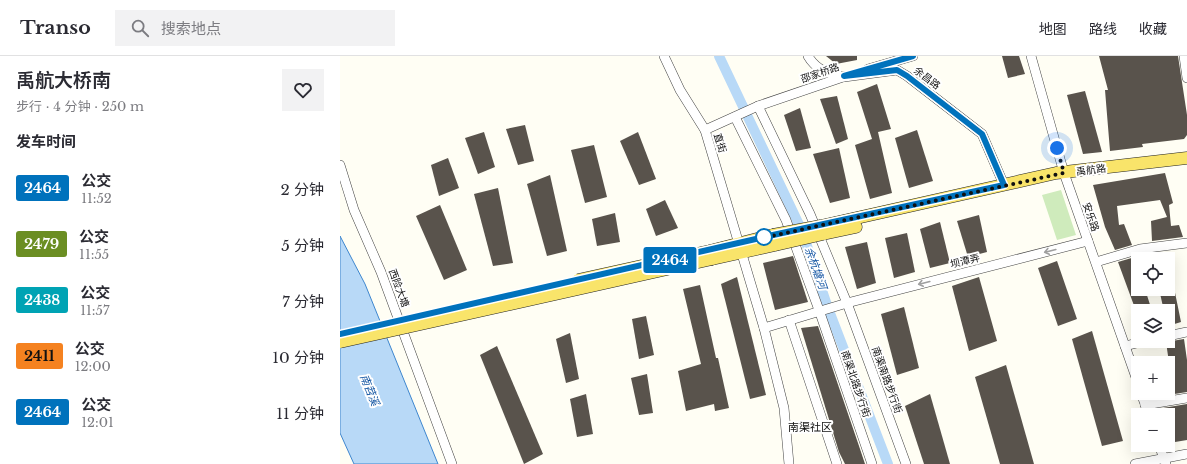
<!DOCTYPE html>
<html lang="zh">
<meta charset="utf-8">
<style>
:root{--surface:#fff;--page:#f2f2f3;--text:#2b2b33;--muted:#7c7c81;--line:#e1e1e2}
body{margin:0;font-family:"Libre Baskerville","Noto Sans SC",serif;background:var(--page);color:var(--text);height:100vh;display:flex;flex-direction:column;font-size:15px;white-space:nowrap}
*{box-sizing:border-box;margin:0}
p{font-size:13px;color:var(--muted)}
.icon{flex:none;width:22px;height:22px;fill:none;stroke:currentColor;stroke-width:2;stroke-linecap:round;stroke-linejoin:round}
.map{position:relative;flex:1;overflow:hidden}
.panel{display:flex;flex-direction:column;background:var(--surface);width:340px}
.panel>*{flex:none}
.badge{padding:0 8px;border-radius:3px;font-size:14px;line-height:26px}
.fabs{position:absolute;left:791px;top:196px;display:grid;gap:8px}
.fabs a{display:grid;place-items:center;width:44px;height:44px;border-radius:0px;background:var(--surface);box-shadow:0 4px 16px #0002;font-size:20px}
.you{position:absolute;width:20px;height:20px;margin:-10px;border:3px solid #fff;border-radius:50%;background:#1a73e8;box-shadow:0 0 0 6px #1a73e833}
.map>.badge{position:absolute;translate:-50% -50%;box-shadow:0 0 0 2px #fff}
h2{padding:0 16px;font-size:15px;line-height:36px}
.round{display:grid;place-items:center;flex:none;width:42px;height:42px;border-radius:0px;background:var(--page)}
.summary{display:flex;align-items:center;justify-content:space-between;height:68px;padding:0 16px}
h1{font-size:19px;font-weight:600;line-height:30px}
ul{padding:0;list-style:none}
li{display:flex;align-items:center;gap:12px;height:56px;padding:0 16px}
li div{flex:1}
li b{display:block;font-size:15px}
li em{font-style:normal}
li .badge{min-width:44px;font-weight:700;text-align:center}
header{display:flex;align-items:center;gap:24px;box-sizing:border-box;height:56px;padding:0 20px;background:var(--surface);border-bottom:1px solid var(--line)}
header strong{font-size:19px}
nav{display:flex;gap:22px;margin-inline-start:auto;font-size:14px}
.search{width:280px;height:36px;background:var(--page);display:flex;align-items:center;gap:10px;box-sizing:border-box;padding:0 14px;border-radius:0px;color:var(--muted);font-size:15px}
main{display:flex;flex:1;min-height:0}
.map>svg:first-child{display:block}
.green{fill:#cfebbc}
.water{fill:#b8d9f7;stroke:#3e86ce}
.lines{fill:none;stroke-linecap:round;stroke-linejoin:round}
.canal{stroke:#b8d9f7;stroke-width:10}
.building{fill:#59534c}
.minor-casing{stroke:#434343;stroke-width:10}
.major-casing{stroke:#212121;stroke-width:13}
.minor{stroke:#fff;stroke-width:9}
.major{stroke:#f9e46a;stroke-width:12}
.major-bridge-casing{stroke:#212121;stroke-width:13;stroke-linecap:butt}
.major-bridge{stroke:#f9e46a;stroke-width:12}
.oneway{stroke:#9f9f9f}
.line-casing{stroke:#fff;stroke-width:9}
.line{stroke:#0072bc;stroke-width:6}
.walk{stroke:#101010;stroke-width:4;stroke-dasharray:0 7.2}
.stop-dot{fill:#fff;stroke:#0072bc;stroke-width:2}
.labels{text-anchor:middle;dominant-baseline:central;stroke-width:4;stroke-linejoin:round;paint-order:stroke}
.street-label{font-size:10px;fill:#101010;stroke:#fff}
.water-label{font-size:11px;font-style:italic;fill:#1758a4;stroke:#fff}
.neighbourhood-label{font-size:11px;fill:#101010;stroke:#fff}
</style>
<header>
<strong>Transo</strong>
<div class="search"><svg class="icon" aria-label="search" viewBox="0 0 24 24"><circle cx="10" cy="10" r="6"/><path d="M15 15l6 6"/></svg>搜索地点</div>
<nav><a>地图</a><a>路线</a><a>收藏</a></nav>
</header>
<main>
<section class="panel">
<div class="summary"><div><h1>禹航大桥南</h1><p>步行 · 4 分钟 · 250 m</p></div><a class="round"><svg class="icon" aria-label="heart" viewBox="0 0 24 24"><path d="M12 20l-8-8c-3-5 5-10 8-4 3-6 11-1 8 4z"/></svg></a></div>
<h2>发车时间</h2>
<ul>
<li><span class="badge" style="background:#0072bc;color:#fff">2464</span><div><b>公交</b><p>11:52</p></div><em>2 分钟</em></li>
<li><span class="badge" style="background:#6b8e23;color:#fff">2479</span><div><b>公交</b><p>11:55</p></div><em>5 分钟</em></li>
<li><span class="badge" style="background:#00a3b4;color:#fff">2438</span><div><b>公交</b><p>11:57</p></div><em>7 分钟</em></li>
<li><span class="badge" style="background:#f58220;color:#111">2411</span><div><b>公交</b><p>12:00</p></div><em>10 分钟</em></li>
<li><span class="badge" style="background:#0072bc;color:#fff">2464</span><div><b>公交</b><p>12:01</p></div><em>11 分钟</em></li>
</ul>
</section>
<div class="map">
<svg width="847" height="408" viewBox="0 0 847 408">
<rect width="100%" height="100%" fill="#fffef4"/>
<path class="green" d="M721,134L736,179L717,184L702,139Z"/>
<path class="water" d="M0,180L25,228L98,408H14L0,377Z"/>
<g class="lines">
<path class="canal" d="M379,0L462,175L488,252L548,408"/>
</g>
<g class="building">
<path d="M486,0H517V4L496,8Z"/>
<path d="M662,0H679L685,18L668,22Z"/>
<path d="M759,0H838L847,59V79L844,83L802,88L803,91L770,95L765,34H768Z"/>
<path d="M537,28L551,73L538,76L552,137L530,143L515,89L532,83L517,36Z"/>
<path d="M745,35L762,96L743,98L727,39Z"/>
<path d="M497,40L508,83L496,88L480,43Z"/>
<path d="M460,52L471,92L456,95L444,59Z"/>
<path d="M185,69L194,105L178,109L166,73Z"/>
<path d="M577,74L593,125L569,132L555,82Z"/>
<path d="M144,76L155,111L138,118L125,82Z"/>
<path d="M298,76L316,123L299,129L280,85Z"/>
<path d="M254,89L267,141L245,147L231,94Z"/>
<path d="M499,92L510,142L490,147L473,98Z"/>
<path d="M108,102L119,132L99,140L91,109Z"/>
<path d="M825,117L833,147L829,149L831,170L839,169L843,181L812,185L811,165L827,161L820,144L777,150L779,169L784,168L792,189L775,194L765,171L753,129Z"/>
<path d="M210,119L227,195L207,200L187,128Z"/>
<path d="M158,132L173,207L153,210L134,138Z"/>
<path d="M325,144L338,172L316,180L306,153Z"/>
<path d="M100,149L127,214L104,224L76,160Z"/>
<path d="M275,157L280,186L257,190L252,163Z"/>
<path d="M639,159L647,196L628,201L617,165Z"/>
<path d="M600,166L610,207L590,212L580,173Z"/>
<path d="M567,177L575,216L554,222L545,182Z"/>
<path d="M527,186L536,227L517,233L505,191Z"/>
<path d="M827,196L828,203H813L812,198Z"/>
<path d="M453,200L468,246L435,254L423,207Z"/>
<path d="M795,201L798,210V233H805L812,255H796L778,206Z"/>
<path d="M717,205L737,263L718,270L698,212Z"/>
<path d="M831,217L841,266L828,270V255H824L819,233H828V218Z"/>
<path d="M397,221L426,339L410,343L381,228Z"/>
<path d="M639,221L657,285L629,295L612,230Z"/>
<path d="M360,229L376,302H378L389,352L375,355L374,348L346,355L338,315L361,308L343,233Z"/>
<path d="M564,251L579,312L557,319L541,258Z"/>
<path d="M306,260L314,299L299,303L292,263Z"/>
<path d="M478,270L519,390L525,408H505L499,396L461,272Z"/>
<path d="M752,275L783,385L762,390L732,283Z"/>
<path d="M230,277L239,323L226,327L216,283Z"/>
<path d="M844,283L847,304V336L828,339V326L832,327L826,286Z"/>
<path d="M157,290L203,398L184,408L140,299Z"/>
<path d="M666,309L694,408H660L635,321Z"/>
<path d="M307,318L313,357L299,359L291,322Z"/>
<path d="M246,338L253,378L237,381L230,343Z"/>
<path d="M590,338L610,408H584L565,350Z"/>
<path d="M847,348V384L835,386L828,366V359H826L823,352Z"/>
</g>
<g class="lines">
<defs>
<g id="minor">
<path d="M324,0L340,34L365,74L424,272L507,247L748,185"/>
<path d="M468,0C476,14 489,19 504,21L557,14L567,20L642,78L664,129"/>
<path d="M691,0L724,117L798,327"/>
<path d="M844,0L847,22"/>
<path d="M528,13L573,0"/>
<path d="M418,50L470,158L507,247L566,408"/>
<path d="M395,61L446,164L479,254L532,408"/>
<path d="M365,74L418,50L503,21"/>
<path d="M0,109L14,154L41,216L112,408"/>
<path d="M756,206L800,193L847,187"/>
<path d="M449,264L497,408"/>
<path d="M424,272L444,352L449,408"/>
<path d="M828,280L847,276"/>
<path d="M785,290L805,285"/>
<path d="M801,337L809,359"/>
<path d="M805,349L847,342"/>
<path d="M819,389L826,408"/>
<path d="M795,408L847,398"/>
</g>
<g id="major">
<path d="M481,170L716,117L847,102"/>
<path d="M483,178L516,171"/>
<path d="M370,195L433,179"/>
<path d="M372,203L435,189"/>
</g>
</defs>
<use href="#minor" class="minor-casing"/>
<use href="#major" class="major-casing"/>
<use href="#minor" class="minor"/>
<use href="#major" class="major"/>
<defs>
<g id="major-bridge">
<path d="M433,179L481,170"/>
<path d="M435,189L483,178"/>
<path d="M238,224L370,195"/>
<path d="M0,286L372,203"/>
</g>
</defs>
<use href="#major-bridge" class="major-bridge-casing"/>
<use href="#major-bridge" class="major-bridge"/>
</g>
<defs><path id="oneway-shaft" d="M-6 0H5M1.5-3L5.5 0L1.5 3" fill="none" stroke-width="1.6" stroke-linecap="round" stroke-linejoin="round"/></defs>
<g class="oneway">
<use href="#oneway-shaft" transform="translate(710 195) rotate(166)"/>
<use href="#oneway-shaft" transform="translate(584 227) rotate(166)"/>
</g>
<g class="lines">
<defs>
<path id="line" d="M0,278L433,179L664,129L642,78L567,20L557,14L504,20L573,0"/>
</defs>
<use href="#line" class="line-casing"/>
<use href="#line" class="line"/>
<path class="walk" d="M424,181L422,182L724,117L717,92"/>
</g>
<circle class="stop-dot" cx="424" cy="181" r="8"/>
<g class="labels">
<g class="street-label">
<text transform="translate(480 17) rotate(-19)">邵家桥路</text>
<text transform="translate(587 22) rotate(37)">余昌路</text>
<text transform="translate(380 87) rotate(73)">直街</text>
<text transform="translate(751 114) rotate(-7)">禹航路</text>
<text transform="translate(751 161) rotate(71)">安乐路</text>
<text transform="translate(625 205) rotate(-14)">坝潭弄</text>
<text transform="translate(59 232) rotate(70)">西险大塘</text>
<text transform="translate(547 324) rotate(70)">南渠南路步行街</text>
<text transform="translate(516 328) rotate(71)">南渠北路步行街</text>
</g>
<g class="water-label">
<text transform="translate(476 212) rotate(70)">余杭塘河</text>
<text transform="translate(30 334) rotate(68)">南苕溪</text>
</g>
<g class="neighbourhood-label">
<text x="470" y="371">南渠社区</text>
</g>
</g>
</svg>
<div class="fabs">
<a><svg class="icon" aria-label="locate" viewBox="0 0 24 24"><circle cx="12" cy="12" r="6"/><path d="M12 2v4M12 18v4M2 12h4M18 12h4"/></svg></a>
<a><svg class="icon" aria-label="layers" viewBox="0 0 24 24"><path d="M12 4l9 5-9 5-9-5zM3 14l9 5 9-5"/></svg></a>
<a>+</a>
<a>−</a>
</div>
<div class="you" style="left:717px;top:92px"></div>
<b class="badge" style="left:330px;top:204px;background:#0072bc;color:#fff">2464</b>
</div>
</main>
